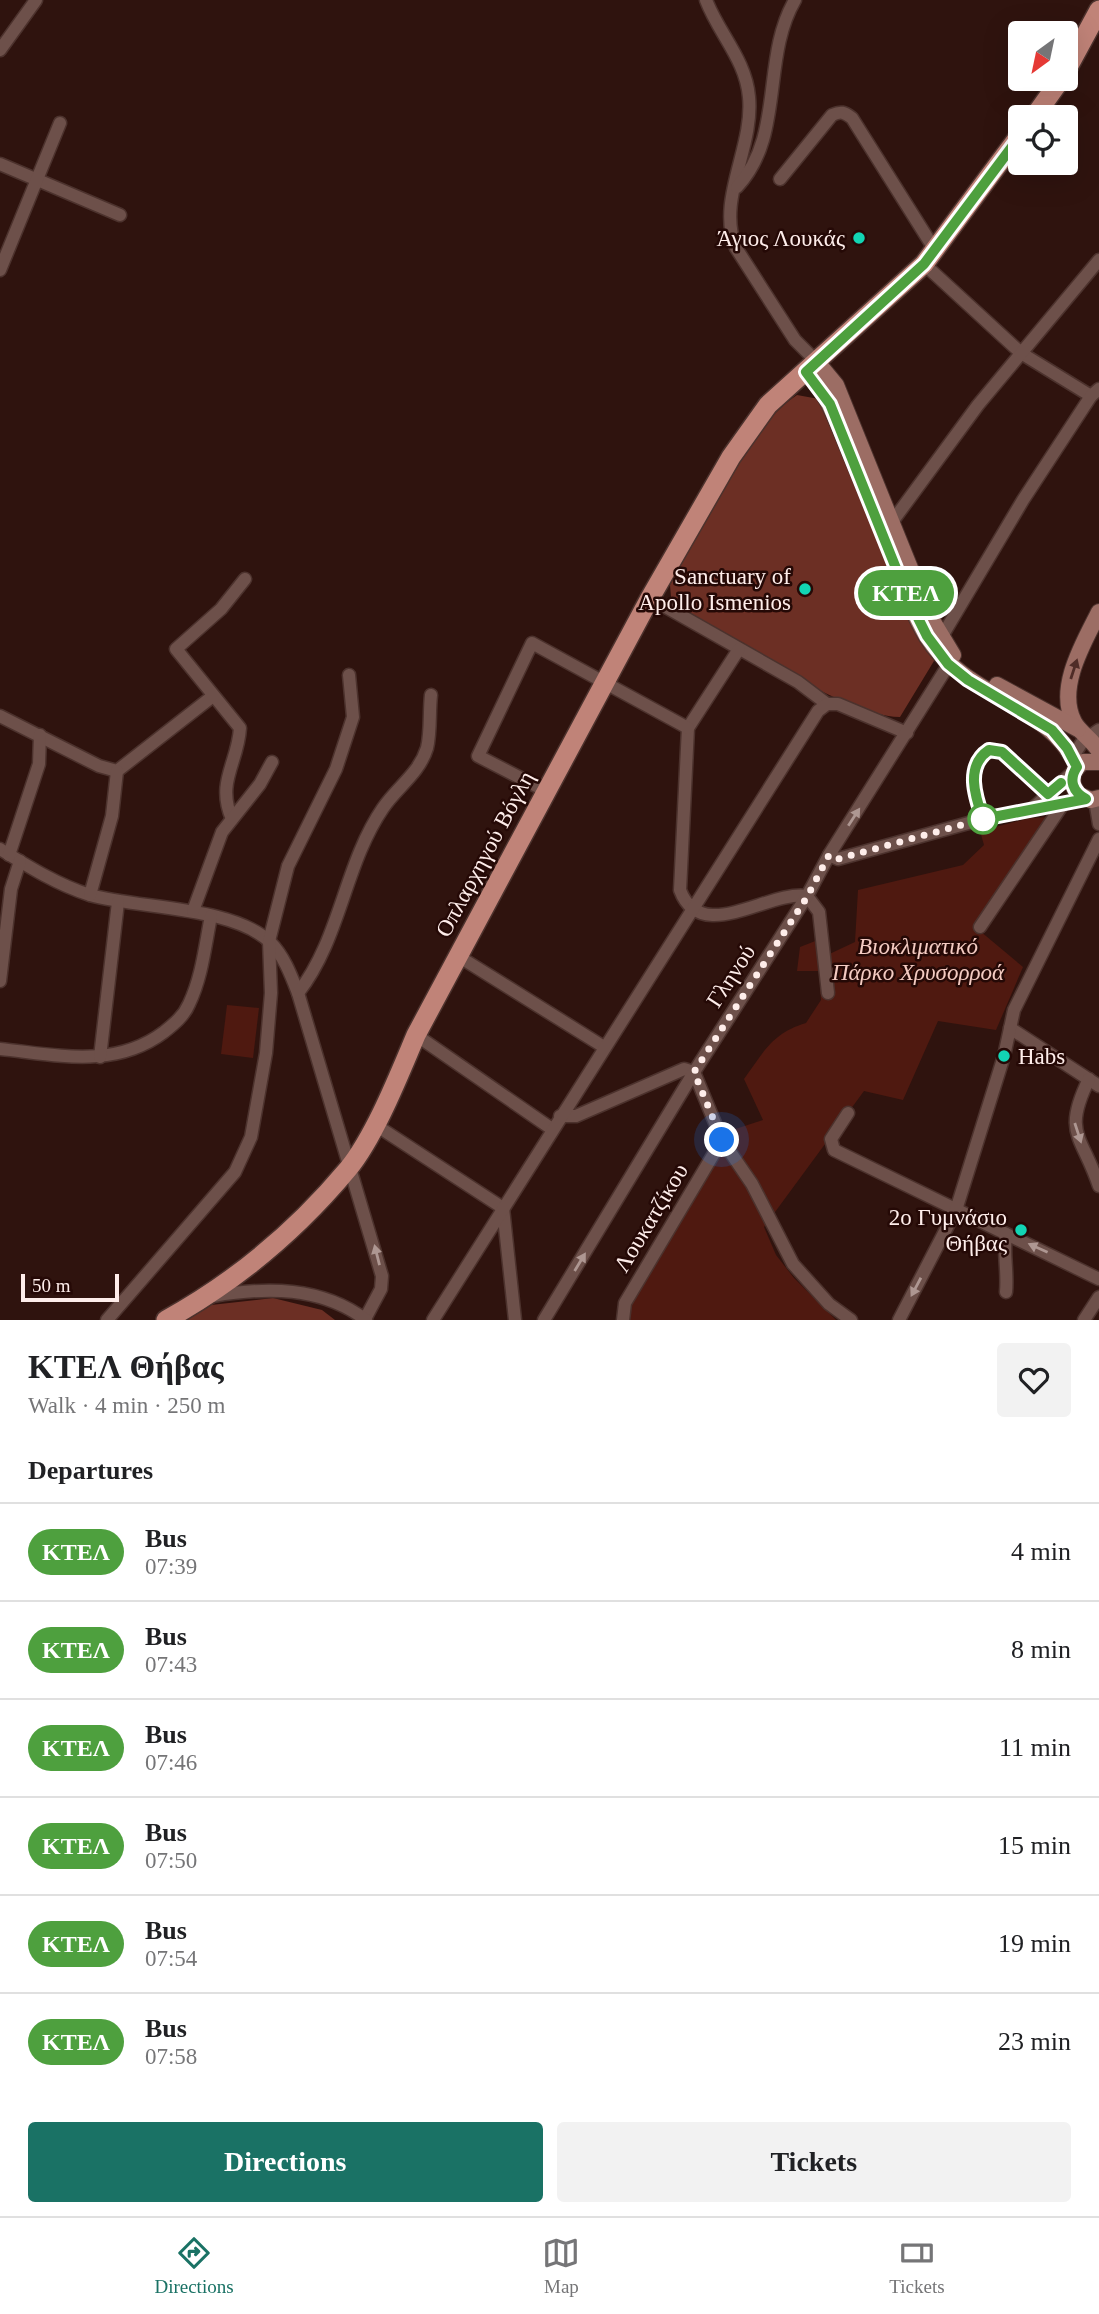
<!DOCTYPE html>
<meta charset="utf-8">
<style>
:root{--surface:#fff;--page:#f2f2f2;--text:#202124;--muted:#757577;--line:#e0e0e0;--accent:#1a7265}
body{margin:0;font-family:"Times New Roman",serif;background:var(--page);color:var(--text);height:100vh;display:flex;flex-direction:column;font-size:26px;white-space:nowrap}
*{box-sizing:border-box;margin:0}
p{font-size:23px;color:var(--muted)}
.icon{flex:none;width:38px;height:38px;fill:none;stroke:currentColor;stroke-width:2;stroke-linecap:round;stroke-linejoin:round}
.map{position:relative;height:1320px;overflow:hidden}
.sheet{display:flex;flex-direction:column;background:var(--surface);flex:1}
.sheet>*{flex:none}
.badge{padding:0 14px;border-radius:23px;font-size:24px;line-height:46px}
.needle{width:46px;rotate:213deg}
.buttons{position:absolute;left:1008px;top:21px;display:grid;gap:14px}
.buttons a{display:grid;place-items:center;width:70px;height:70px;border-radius:7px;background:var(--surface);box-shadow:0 7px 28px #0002;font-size:35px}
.scale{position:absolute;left:21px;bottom:18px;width:98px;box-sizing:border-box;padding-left:7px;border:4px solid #feedea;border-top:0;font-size:19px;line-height:24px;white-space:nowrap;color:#feedea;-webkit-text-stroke:5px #250906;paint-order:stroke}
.you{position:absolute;width:35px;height:35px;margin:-18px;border:5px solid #fff;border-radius:50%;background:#1a73e8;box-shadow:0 0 0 10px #1a73e833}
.map>.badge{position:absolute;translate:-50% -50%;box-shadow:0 0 0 4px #fff}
h2{padding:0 28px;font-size:26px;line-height:63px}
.round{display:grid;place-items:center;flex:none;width:74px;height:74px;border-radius:7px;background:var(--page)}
.headline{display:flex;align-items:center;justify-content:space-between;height:119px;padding:0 28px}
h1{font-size:33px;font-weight:600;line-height:52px}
.button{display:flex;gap:14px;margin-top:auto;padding:14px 28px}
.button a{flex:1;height:80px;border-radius:7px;background:var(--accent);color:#fff;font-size:28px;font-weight:600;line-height:80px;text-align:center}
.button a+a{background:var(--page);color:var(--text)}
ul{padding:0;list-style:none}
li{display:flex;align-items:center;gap:21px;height:98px;padding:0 28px;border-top:2px solid var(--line)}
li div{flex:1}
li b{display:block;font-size:26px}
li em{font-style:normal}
li .badge{min-width:77px;font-weight:700;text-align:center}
.tab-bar{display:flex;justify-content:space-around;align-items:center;height:98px;border-top:2px solid var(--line);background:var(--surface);font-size:19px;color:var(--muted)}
.tab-bar a{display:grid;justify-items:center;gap:4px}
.tab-bar .current{color:var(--accent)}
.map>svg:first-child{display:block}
.green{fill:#4f1910}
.forest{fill:#6c2f24}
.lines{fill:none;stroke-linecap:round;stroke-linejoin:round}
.street-casing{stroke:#4c322d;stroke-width:15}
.secondary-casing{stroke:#4c322d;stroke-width:18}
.primary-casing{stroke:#4c322d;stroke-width:22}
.street{stroke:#6d504a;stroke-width:12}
.secondary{stroke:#9c6d64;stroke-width:16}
.primary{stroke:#c08378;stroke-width:19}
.oneway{fill:#4f2c27}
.oneway2{fill:#ae9792}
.line-casing{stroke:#fff;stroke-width:16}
.line{stroke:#4ea03e;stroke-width:10}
.walk{stroke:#feedea;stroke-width:7;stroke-dasharray:0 12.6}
.poi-dot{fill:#12d5b4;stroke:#250906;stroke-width:2.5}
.stop-dot{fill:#fff;stroke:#4ea03e;stroke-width:3.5}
.labels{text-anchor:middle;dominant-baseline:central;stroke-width:5;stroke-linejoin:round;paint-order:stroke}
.poi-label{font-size:23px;fill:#feedea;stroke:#250906;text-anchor:end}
.street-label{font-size:23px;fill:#feedea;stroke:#250906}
.park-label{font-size:23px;font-style:italic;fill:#f4cbc2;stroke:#250906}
</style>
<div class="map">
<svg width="1099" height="1320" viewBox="0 0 1099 1320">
<rect width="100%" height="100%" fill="#2f130e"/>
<g class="green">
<path d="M1050,817L974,926L1023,967L996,1030L938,1021L903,1100L864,1091L764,1227L776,1255L794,1278L836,1320H627L626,1310L728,1138L726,1132L763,1120L744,1079C764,1052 772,1033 806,1023L821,1000L819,971H797L800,947L823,938V957L855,942L858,890L963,865L984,845L980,831L1030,818Z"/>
<path d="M227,1005L259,1008L253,1058L221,1054Z"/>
</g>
<g class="forest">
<path d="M797,395L819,399L937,656L900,717C848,717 728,638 679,610L671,597L670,585C703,527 742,432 797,395Z"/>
<path d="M273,1298L322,1310L335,1320H187L211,1305Z"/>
</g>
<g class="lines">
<defs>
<g id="street">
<path d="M706,0C719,34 746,60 749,97C754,148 716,200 736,248L795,340L817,362"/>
<path d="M0,50L36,0"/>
<path d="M0,164L120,215"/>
<path d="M780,179L832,115C841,111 844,112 852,118L935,250"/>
<path d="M737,187C785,136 761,58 795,0"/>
<path d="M924,264L1021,353L1091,396"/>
<path d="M0,270L60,123"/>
<path d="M892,522L978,405L1099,260"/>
<path d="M650,598L798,682L827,704"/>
<path d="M941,638L1023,500L1091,396L1099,389"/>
<path d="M739,649L688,728L680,890C701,946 768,890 807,896"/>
<path d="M0,716L99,766L117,771L213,696"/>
<path d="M1073,756L1083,741L1099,730"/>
<path d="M546,791L478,756L532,643L688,728"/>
<path d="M1095,800L1099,824"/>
<path d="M1032,809L1073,772"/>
<path d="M232,819C216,782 238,763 240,728L176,649L221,609L245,579"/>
<path d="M0,849C29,867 58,885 90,895C140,909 232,906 270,942C284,956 291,975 298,993L382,1276L381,1289L365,1319"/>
<path d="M9,855L39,764L40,735"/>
<path d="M829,855L838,859L983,819L1086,799"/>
<path d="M90,895L112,816L117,771"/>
<path d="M807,896L819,912L828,993"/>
<path d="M193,911L222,832L260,784L272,762"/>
<path d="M980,927L1063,804"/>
<path d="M458,956L604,1047"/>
<path d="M0,981L11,889L20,861"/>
<path d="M298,993C341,938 344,865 383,808C397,787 419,774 427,748C431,732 429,712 431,695"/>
<path d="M1010,1028L1099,1086"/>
<path d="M416,1035L552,1129"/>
<path d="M0,1049C58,1055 115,1069 164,1032C174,1024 184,1016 189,1004C202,977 205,946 211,916"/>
<path d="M100,1057L118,902"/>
<path d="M694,1072L722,1140L752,1184L793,1264L829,1304L851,1320"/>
<path d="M1089,1079C1062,1134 1082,1135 1099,1186"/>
<path d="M848,1113L831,1139L834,1150L1099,1279"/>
<path d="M560,1116H576L684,1069L694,1072"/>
<path d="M374,1124L503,1208L515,1320"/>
<path d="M1006,1234C1003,1254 1008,1271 1006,1292"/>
<path d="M213,1296C266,1287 321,1286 366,1320"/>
<path d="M107,1320L235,1172L251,1137L266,1053L271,993L269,941L288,866L336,769L353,717L349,675"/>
<path d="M433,1320L818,711L827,704H838L907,733"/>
<path d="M544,1320L694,1072L807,896L829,855L954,656"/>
<path d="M623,1320L625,1303L722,1140"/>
<path d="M899,1320L956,1210L1004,1056L1014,1010L1099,839"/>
<path d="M1084,1320L1099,1297"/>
</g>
<g id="secondary">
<path d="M817,362L836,385L929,615L953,655"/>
<path d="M806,371C828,393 837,422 849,450C861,480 874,509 886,539C899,572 909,607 927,637C966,699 1054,706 1077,767"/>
<path d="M1099,612C1084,642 1056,688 1074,722C1080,733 1092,739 1099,751"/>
<path d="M997,685L1078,729"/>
<path d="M1099,762H1083C1070,772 1069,783 1079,795L1091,800L1099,798"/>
</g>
<g id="primary">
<path d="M1066,71L1099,10"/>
<path d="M1034,117L1061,79"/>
<path d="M166,1320C235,1282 297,1230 348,1169C375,1136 399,1075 416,1035L650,598L731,457L768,405L924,264L1020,135"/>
</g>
</defs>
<use href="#street" class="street-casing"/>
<use href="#secondary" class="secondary-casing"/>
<use href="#primary" class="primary-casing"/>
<use href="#street" class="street"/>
<use href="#secondary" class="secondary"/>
<use href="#primary" class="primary"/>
</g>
<defs><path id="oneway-solid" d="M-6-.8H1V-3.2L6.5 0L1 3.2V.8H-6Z" transform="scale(1.75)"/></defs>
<use class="oneway" href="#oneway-solid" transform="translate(1074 669) rotate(-72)"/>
<g class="oneway2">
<use href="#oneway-solid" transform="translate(854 817) rotate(-57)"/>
<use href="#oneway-solid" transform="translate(1078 1133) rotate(72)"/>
<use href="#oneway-solid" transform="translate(1038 1248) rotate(-156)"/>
<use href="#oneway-solid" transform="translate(377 1255) rotate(-104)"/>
<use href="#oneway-solid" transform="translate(580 1262) rotate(-59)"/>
<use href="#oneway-solid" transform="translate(916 1287) rotate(118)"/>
</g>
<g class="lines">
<defs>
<path id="line" d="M1020,136L924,264L806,372L830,404L908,598L927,636L948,664L968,680L1052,730L1067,748L1077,767C1068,780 1073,792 1086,799L983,819C975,796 965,766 989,750L1002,752L1048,794L1061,783"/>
</defs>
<use href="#line" class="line-casing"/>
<use href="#line" class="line"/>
<path class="walk" d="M722,1140L694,1072L807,897L829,855L838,859L983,819"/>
</g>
<g class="poi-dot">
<circle cx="859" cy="238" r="7"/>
<circle cx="805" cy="589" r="7"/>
<circle cx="1004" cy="1056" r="7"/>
<circle cx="1021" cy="1230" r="7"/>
</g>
<circle class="stop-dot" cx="983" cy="819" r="14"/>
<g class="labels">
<g class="poi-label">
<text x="845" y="238">Άγιος Λουκάς</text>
<text x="791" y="576">Sanctuary of<tspan x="791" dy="26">Apollo Ismenios</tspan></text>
<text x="1018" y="1056" text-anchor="start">Habs</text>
<text x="1007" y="1217">2ο Γυμνάσιο<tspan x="1007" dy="26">Θήβας</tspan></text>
</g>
<g class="street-label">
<text transform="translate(485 854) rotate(-62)">Οπλαρχηγού Βόγλη</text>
<text transform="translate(731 976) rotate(-57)">Γληνού</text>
<text transform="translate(651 1218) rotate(-59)">Λουκατζίκου</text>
</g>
<g class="park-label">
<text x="918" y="946">Βιοκλιματικό<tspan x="918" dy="26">Πάρκο Χρυσορροά</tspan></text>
</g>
</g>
</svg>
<div class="buttons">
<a><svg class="needle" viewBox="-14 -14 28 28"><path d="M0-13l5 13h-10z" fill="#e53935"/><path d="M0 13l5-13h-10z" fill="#757577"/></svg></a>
<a><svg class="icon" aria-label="locate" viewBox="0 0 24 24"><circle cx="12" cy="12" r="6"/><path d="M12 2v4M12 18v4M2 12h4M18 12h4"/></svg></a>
</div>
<div class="scale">50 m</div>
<div class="you" style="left:722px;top:1140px"></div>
<b class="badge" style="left:906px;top:593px;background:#4ea03e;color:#fff">ΚΤΕΛ</b>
</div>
<section class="sheet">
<div class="headline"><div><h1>ΚΤΕΛ Θήβας</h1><p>Walk · 4 min · 250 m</p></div><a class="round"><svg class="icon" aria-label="heart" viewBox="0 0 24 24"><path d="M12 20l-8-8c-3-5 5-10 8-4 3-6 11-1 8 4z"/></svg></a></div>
<h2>Departures</h2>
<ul>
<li><span class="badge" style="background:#4ea03e;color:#fff">ΚΤΕΛ</span><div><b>Bus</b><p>07:39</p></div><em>4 min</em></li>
<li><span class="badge" style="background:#4ea03e;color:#fff">ΚΤΕΛ</span><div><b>Bus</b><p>07:43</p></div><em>8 min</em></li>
<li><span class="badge" style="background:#4ea03e;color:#fff">ΚΤΕΛ</span><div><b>Bus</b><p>07:46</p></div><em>11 min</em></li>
<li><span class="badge" style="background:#4ea03e;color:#fff">ΚΤΕΛ</span><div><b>Bus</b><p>07:50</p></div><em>15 min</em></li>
<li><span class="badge" style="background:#4ea03e;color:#fff">ΚΤΕΛ</span><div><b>Bus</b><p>07:54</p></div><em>19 min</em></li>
<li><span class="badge" style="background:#4ea03e;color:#fff">ΚΤΕΛ</span><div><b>Bus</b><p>07:58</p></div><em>23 min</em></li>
</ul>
<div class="button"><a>Directions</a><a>Tickets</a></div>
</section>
<nav class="tab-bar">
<a class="current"><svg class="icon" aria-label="directions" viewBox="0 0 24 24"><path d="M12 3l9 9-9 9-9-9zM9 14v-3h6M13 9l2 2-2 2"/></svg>Directions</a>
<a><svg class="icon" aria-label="map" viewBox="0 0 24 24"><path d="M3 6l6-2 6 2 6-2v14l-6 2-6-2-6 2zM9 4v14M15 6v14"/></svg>Map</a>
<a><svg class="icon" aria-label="tickets" viewBox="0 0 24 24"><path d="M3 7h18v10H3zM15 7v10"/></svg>Tickets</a>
</nav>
